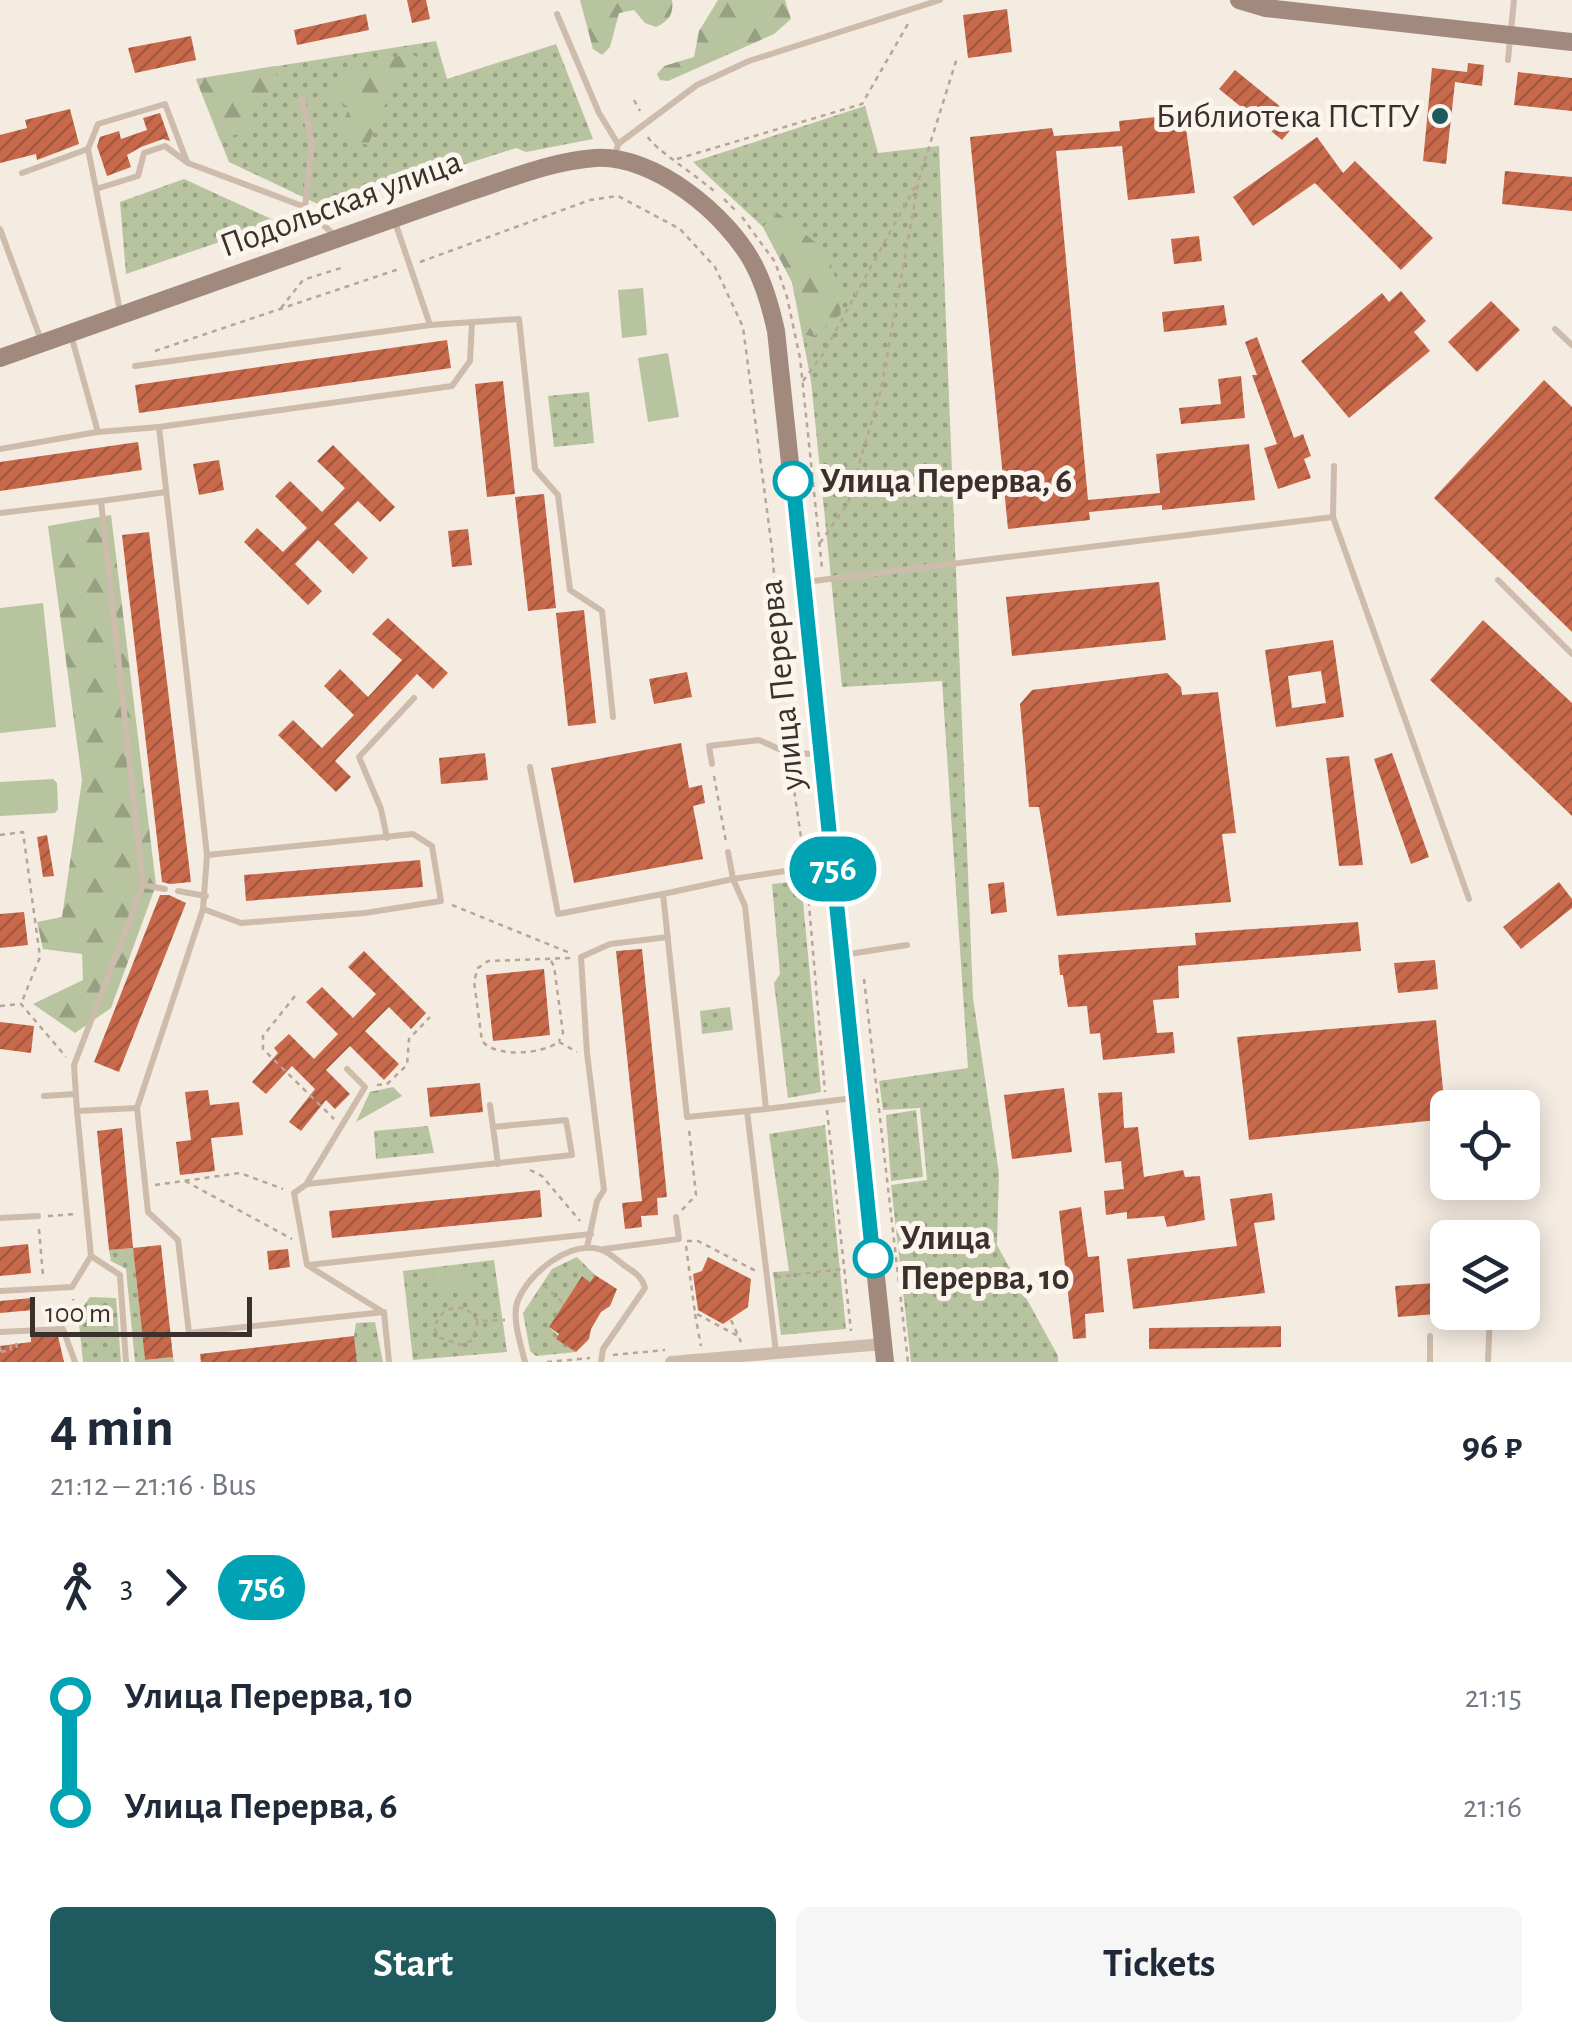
<!DOCTYPE html>
<meta charset="utf-8">
<style>
:root{--surface:#fff;--page:#f6f6f7;--text:#1f2937;--muted:#747a83;--accent:#1f5a5e}
body{margin:0;font-family:"Alegreya Sans",sans-serif;background:var(--page);color:var(--text);height:100vh;display:flex;flex-direction:column;font-size:38px;white-space:nowrap}
*{box-sizing:border-box;margin:0}
p{font-size:32px;color:var(--muted)}
.icon{flex:none;width:55px;height:55px;fill:none;stroke:currentColor;stroke-width:2;stroke-linecap:round;stroke-linejoin:round}
.map{position:relative;height:1362px;overflow:hidden}
.sheet{display:flex;flex-direction:column;background:var(--surface);flex:1}
.sheet>*{flex:none}
.badge{padding:0 20px;border-radius:32px;font-size:35px;line-height:65px}
.controls{position:absolute;left:1430px;top:1090px;display:grid;gap:20px}
.controls a{display:grid;place-items:center;width:110px;height:110px;border-radius:15px;background:var(--surface);box-shadow:0 5px 25px #0003;font-size:50px}
.scale{position:absolute;left:30px;bottom:25px;width:222px;box-sizing:border-box;padding-left:10px;border:5px solid #3b302b;border-top:0;font-size:28px;line-height:35px;white-space:nowrap;color:#3b302b;-webkit-text-stroke:8px #fbf5ee;paint-order:stroke}
.map>.badge{position:absolute;translate:-50% -50%;box-shadow:0 0 0 5px #fff}
.legs{display:flex;align-items:center;gap:15px;height:110px;padding:0 50px;font-size:32px}
.legs p{margin-inline-start:auto}
.headline{display:flex;align-items:center;justify-content:space-between;height:170px;padding:0 50px}
h1{font-size:55px;font-weight:700;line-height:75px}
.cta{display:flex;gap:20px;margin-top:auto;padding:20px 50px}
.cta a{flex:1;height:115px;border-radius:15px;background:var(--accent);color:#fff;font-size:40px;font-weight:700;line-height:115px;text-align:center}
.cta a+a{background:var(--page);color:var(--text)}
ul{padding:0 50px;list-style:none}
li{display:flex;align-items:center;gap:35px;height:110px;font-size:38px}
li i{display:grid;place-items:center;width:15px;height:100%;margin:0 12px;background:currentColor}
li i::after{content:'';width:25px;height:25px;margin:-12px;border:8px solid;border-radius:50%;background:var(--surface)}
li p{margin-inline-start:auto}
li:first-child i{background:linear-gradient(#0000 50%,currentColor 0)}
li:last-child i{background:linear-gradient(currentColor 50%,#0000 0)}
.map>svg:first-child{display:block}
.grass{fill:url(#grass-dots)}
.forest{fill:url(#forest-firs)}
.garden{fill:#b8c4a0}
.building{fill:url(#building-hatch);fill-rule:evenodd}
.lines{fill:none;stroke-linecap:round;stroke-linejoin:round}
.path{stroke:#b9a596;stroke-width:2.5;stroke-dasharray:5 5;stroke-linecap:butt}
.lane{stroke:#cdbbac;stroke-width:6}
.street{stroke:#cdbbac;stroke-width:12}
.secondary{stroke:#a18a7d;stroke-width:18}
.line-1-casing{stroke:#fff;stroke-width:22}
.line-1{stroke:#00a3b4;stroke-width:15}
.poi-dot{fill:#1f5a5e;stroke:#fbf5ee;stroke-width:4}
.stop-1-dot{fill:#fff;stroke:#00a3b4;stroke-width:5}
.labels{text-anchor:middle;dominant-baseline:central;stroke-width:10;stroke-linejoin:round;paint-order:stroke}
.poi-label{font-size:35px;fill:#3b302b;stroke:#fbf5ee;text-anchor:end}
.street-label{font-size:35px;fill:#3b302b;stroke:#fbf5ee}
.stop-label{font-size:35px;font-weight:bold;fill:#3b302b;stroke:#fbf5ee;text-anchor:start}
</style>
<div class="map">
<svg width="1572" height="1362" viewBox="0 0 1572 1362">
<defs>
<pattern id="grass-dots" width="8" height="8" patternUnits="userSpaceOnUse" patternTransform="scale(2.5)"><rect width="8" height="8" fill="#b8c4a0"/><path d="M2 2h.1M6 6h.1" fill="none" stroke="#97a083" stroke-width="1.8" stroke-linecap="round"/></pattern>
<pattern id="forest-firs" width="22" height="20" patternUnits="userSpaceOnUse" patternTransform="scale(2.5)"><rect width="22" height="20" fill="#b8c4a0"/><path d="M5 1l3.5 6h-7zM16 11l3.5 6h-7z" fill="#97a083"/></pattern>
<pattern id="building-hatch" width="6" height="6" patternUnits="userSpaceOnUse" patternTransform="scale(2.5)"><rect width="6" height="6" fill="#c8694b"/><path d="M-1 1l2-2M0 6l6-6M5 7l2-2" fill="none" stroke="#a4573f"/></pattern>
</defs>
<rect width="100%" height="100%" fill="#f4ebe1"/>
<g class="grass">
<path d="M436,41L447,79L556,44L593,139L526,152L516,148L370,194L360,210L343,216L229,162L196,79Z"/>
<path d="M865,106L878,153L939,146L973,998L999,1173L997,1245L1058,1356V1362H911L891,1185L927,1180L920,1108L883,1110L879,1081L968,1068L942,681L842,687L811,381L792,282L763,227L693,162Z"/>
<path d="M184,179L278,222L126,274L120,202Z"/>
<path d="M589,392L594,443L554,447L548,396Z"/>
<path d="M801,881L821,1092L788,1098L774,983L780,974L772,884Z"/>
<path d="M730,1007L733,1030L702,1034L700,1011Z"/>
<path d="M916,1110L923,1177L891,1181L886,1115Z"/>
<path d="M825,1125L846,1329L781,1335L773,1272L789,1271L769,1134Z"/>
<path d="M428,1126L434,1153L376,1159L374,1131Z"/>
<path d="M133,1248L145,1360L173,1357L174,1362H135L126,1269L111,1261L109,1250Z"/>
<path d="M577,1257L595,1275L590,1282L582,1276L549,1327L576,1352L536,1356L530,1351L523,1313L552,1269Z"/>
<path d="M494,1260L507,1352L413,1360L403,1271Z"/>
<path d="M90,1297L116,1298L121,1362H83L78,1314Z"/>
<path d="M375,1322L383,1362H357L354,1336L356,1323Z"/>
</g>
<g class="forest">
<path d="M580,0H672C674,14 669,21 656,27L645,23L634,10L619,13L610,47L602,55L593,49Z"/>
<path d="M718,0H785L791,19L774,34L668,81L660,80L657,74L664,66L694,57L699,31Z"/>
<path d="M411,52L419,60L396,80L368,145L339,137L349,106L323,101L332,79Z"/>
<path d="M275,66L279,90L256,101L246,131L220,140L196,79Z"/>
<path d="M776,212L827,251L838,288L841,314L813,337L804,334L792,282L763,227Z"/>
<path d="M111,515L156,885L111,1008L75,1033L33,1004L83,980L82,954L43,949L37,922L62,917L82,780L48,526Z"/>
<path d="M393,1087L402,1096L356,1122L370,1092Z"/>
</g>
<g class="garden">
<path d="M643,288L647,335L622,338L618,290Z"/>
<path d="M668,353L679,417L648,422L638,358Z"/>
<path d="M43,603L56,727L0,733V608Z"/>
<path d="M53,779L57,783L58,809L55,813L0,816V782Z"/>
<path d="M470,1269L472,1287L435,1291L433,1273Z"/>
</g>
<g class="building">
<path d="M407,0H426L430,19L412,23Z"/>
<path d="M1007,9L1012,52L968,58L963,15Z"/>
<path d="M366,14L369,30L297,45L294,30Z"/>
<path d="M191,36L196,60L135,73L128,48Z"/>
<path d="M1468,63L1484,65L1482,86L1455,82L1446,164L1423,161L1432,68L1467,72Z"/>
<path d="M1235,70L1298,121L1282,140L1219,89Z"/>
<path d="M1518,72L1572,78V111L1514,105Z"/>
<path d="M70,109L79,144L37,160L36,154L0,163V135L27,128L25,120Z"/>
<path d="M160,113L170,141L163,139L141,147L127,155L131,167L107,176L97,146L100,137L119,131L121,139L147,130L143,118Z"/>
<path d="M1184,114L1195,193L1128,200L1122,146L1056,151L1088,500L1160,493L1156,454L1249,444L1255,500L1162,510V505L1089,512L1090,520L1008,529L970,137L1052,128L1054,136L1120,131L1119,121Z"/>
<path d="M1317,137L1343,173L1355,161L1433,238L1401,270L1315,183L1253,226L1233,197Z"/>
<path d="M1505,171L1572,177V211L1502,204Z"/>
<path d="M1199,236L1202,261L1174,264L1171,239Z"/>
<path d="M1401,291L1426,321L1414,332L1430,351L1349,418L1301,361L1382,293L1389,302Z"/>
<path d="M1491,301L1520,330L1477,372L1448,342Z"/>
<path d="M1224,305L1227,325L1164,332L1162,312Z"/>
<path d="M1257,337L1294,438L1303,434L1311,456L1304,459L1311,478L1278,489L1264,448L1277,444L1252,375H1257L1245,342Z"/>
<path d="M447,340L451,368L139,413L135,385Z"/>
<path d="M1241,376L1245,418L1181,424L1179,408L1221,404L1218,379Z"/>
<path d="M1544,380L1572,407V632L1434,498Z"/>
<path d="M503,381L515,494L487,497L475,384Z"/>
<path d="M138,442L142,470L0,491V462Z"/>
<path d="M333,445L395,507L380,522L358,501L334,524L368,558L353,574L318,540L295,564L322,591L308,605L244,542L257,528L283,552L307,528L275,496L290,481L322,512L345,488L317,461Z"/>
<path d="M219,460L224,490L199,495L193,464Z"/>
<path d="M544,494L556,608L528,611L515,497Z"/>
<path d="M468,529L472,565L452,567L448,531Z"/>
<path d="M149,532L191,882L170,884L162,882L122,535Z"/>
<path d="M1159,582L1166,640L1012,656L1006,597Z"/>
<path d="M584,610L596,723L568,726L556,613Z"/>
<path d="M388,618L448,673L433,689L417,674L335,761L351,777L336,792L278,735L293,720L322,748L354,715L324,686L340,669L368,697L402,660L372,634Z"/>
<path d="M1483,620L1572,703V816L1430,680Z"/>
<path d="M1333,640L1344,717L1276,727L1265,650ZM1321,671L1326,703L1292,708L1288,676Z"/>
<path d="M687,672L692,697L654,704L649,679Z"/>
<path d="M1167,673L1181,687L1182,695L1218,692L1236,833L1222,834L1231,902L1057,916L1039,807H1029L1020,704L1032,690Z"/>
<path d="M681,743L689,788L702,785L705,803L693,806L703,859L574,883L551,768Z"/>
<path d="M485,753L488,780L441,784L439,758Z"/>
<path d="M1392,753L1429,857L1411,864L1374,759Z"/>
<path d="M1349,756L1363,865L1339,866L1326,758Z"/>
<path d="M47,835L54,876L43,877L37,837Z"/>
<path d="M420,860L423,887L246,901L244,875Z"/>
<path d="M1004,882L1007,912L991,914L988,884Z"/>
<path d="M1559,882L1572,899V908L1521,949L1503,927Z"/>
<path d="M160,895H169L186,903L119,1072L94,1062Z"/>
<path d="M24,912L28,945L0,948V914Z"/>
<path d="M1358,922L1361,951L1178,966L1179,998L1153,1000L1157,1033L1173,1032L1175,1053L1103,1060L1100,1033L1090,1034L1087,1006L1068,1007L1063,975H1060L1058,955L1196,945L1195,933Z"/>
<path d="M642,949L667,1197L657,1198L658,1215L641,1216L642,1227L625,1229L622,1203L642,1201L616,951Z"/>
<path d="M364,951L426,1013L411,1029L389,1007L365,1031L399,1064L384,1080L350,1046L326,1070L350,1094L335,1109L326,1100L301,1131L289,1122L315,1089L292,1066L266,1094L252,1082L278,1053L274,1048L289,1034L314,1059L338,1034L306,1002L322,987L353,1018L376,994L348,967Z"/>
<path d="M1435,960L1438,989L1398,993L1394,963Z"/>
<path d="M544,969L550,1035L493,1041L486,975Z"/>
<path d="M1436,1020L1446,1119L1249,1140L1237,1037Z"/>
<path d="M0,1022L34,1026L31,1053L0,1049Z"/>
<path d="M480,1083L483,1112L430,1117L427,1088Z"/>
<path d="M1064,1088L1072,1152L1012,1159L1004,1095Z"/>
<path d="M208,1090L210,1105L239,1102L243,1135L211,1138L215,1171L180,1175L176,1142L191,1140L185,1092Z"/>
<path d="M1122,1092L1124,1128L1138,1127L1144,1177L1183,1170L1185,1177L1200,1176L1205,1220L1167,1227L1164,1216L1127,1219V1212L1106,1215L1104,1191L1124,1189L1121,1161L1105,1163L1098,1093Z"/>
<path d="M122,1128L133,1248L109,1250L97,1131Z"/>
<path d="M540,1190L542,1217L332,1238L329,1211Z"/>
<path d="M1272,1193L1275,1220L1254,1223L1265,1293L1133,1309L1127,1259L1237,1246L1230,1199Z"/>
<path d="M1081,1207L1088,1257L1099,1256L1104,1312L1085,1314L1086,1338L1073,1339L1059,1211Z"/>
<path d="M28,1244L31,1273L0,1276V1247Z"/>
<path d="M161,1245L173,1357L145,1360L133,1248Z"/>
<path d="M288,1249L290,1267L269,1270L267,1251Z"/>
<path d="M708,1257L751,1279L748,1307L723,1324L698,1310L693,1274L702,1271Z"/>
<path d="M595,1275L617,1289L610,1306L601,1312L591,1329L589,1339L576,1352L556,1339L559,1334L549,1327L582,1276L590,1282Z"/>
<path d="M1448,1282V1313L1398,1317L1395,1286Z"/>
<path d="M32,1298L33,1310L0,1313V1301Z"/>
<path d="M1281,1326V1347L1149,1349V1328Z"/>
<path d="M58,1336L64,1362H0V1346L31,1342V1337Z"/>
<path d="M354,1336L357,1362H201L200,1354Z"/>
</g>
<g class="lines">
<g class="path">
<path d="M634,100L640,111"/>
<path d="M648,137C652,147 701,179 714,191"/>
<path d="M677,159L862,104L909,22"/>
<path d="M724,199L736,211"/>
<path d="M742,217L775,262L787,297L800,358L822,568"/>
<path d="M420,262L590,200L618,196L680,229L715,267L743,327L772,549L787,739"/>
<path d="M281,308L303,280L344,267"/>
<path d="M155,351L399,269"/>
<path d="M803,381L823,354L916,185"/>
<path d="M820,543L848,503L881,389L919,179L957,58"/>
<path d="M790,762L804,858"/>
<path d="M714,776L726,842"/>
<path d="M0,835L23,832L40,957L21,1004"/>
<path d="M807,881L825,1092"/>
<path d="M452,905L570,953"/>
<path d="M570,958L488,961L478,968L474,981L482,1041C496,1058 542,1054 559,1042L577,1052"/>
<path d="M551,961L554,966L563,1033L559,1041"/>
<path d="M864,979L908,1362"/>
<path d="M295,996L263,1036V1049L334,1119"/>
<path d="M0,1006L21,1004L66,1057"/>
<path d="M377,1085L387,1084L407,1065L409,1039L430,1017"/>
<path d="M827,1110L851,1331"/>
<path d="M530,1170L542,1176L580,1221"/>
<path d="M185,1181L292,1239"/>
<path d="M155,1185L240,1173L283,1189"/>
<path d="M682,1210L696,1195L689,1129"/>
<path d="M48,1216L75,1214"/>
<path d="M39,1229L43,1276"/>
<path d="M687,1241H698L756,1271"/>
<path d="M686,1246L695,1313L738,1336"/>
<path d="M776,1277L843,1269"/>
<path d="M544,1285L564,1304"/>
<path d="M695,1314L701,1346"/>
<path d="M69,1319L73,1313V1299"/>
<path d="M731,1320L741,1342"/>
<path d="M478,1321L472,1340L462,1345L440,1338L434,1328C440,1311 448,1307 466,1308L478,1321L505,1320"/>
<path d="M16,1343L18,1352"/>
<path d="M0,1347L1,1354"/>
<path d="M1,1352L11,1350L10,1343"/>
<path d="M613,1355L665,1350"/>
<path d="M547,1362L590,1358"/>
</g>
<g class="lane">
<path d="M557,14L599,113L618,144"/>
<path d="M1508,60L1514,0"/>
<path d="M302,99L312,143L305,207"/>
<path d="M615,158L618,144L697,85L749,61L940,0"/>
<path d="M22,173L88,149"/>
<path d="M96,189L88,149L98,124L165,104L187,162"/>
<path d="M395,222L430,325L519,319L535,469L558,495L570,590L602,611L613,717"/>
<path d="M0,229L41,340"/>
<path d="M120,311L96,189L138,176L144,153L165,146L188,163L305,207L334,235"/>
<path d="M1555,329L1572,345"/>
<path d="M71,335L98,432L159,427L207,855L203,909L137,1108L148,1212L178,1240L189,1333L384,1312L389,1362"/>
<path d="M135,366L430,325"/>
<path d="M159,427L452,386L470,361L472,322"/>
<path d="M0,449L97,432"/>
<path d="M0,513L101,501"/>
<path d="M1333,517L1469,899"/>
<path d="M1498,580L1572,654"/>
<path d="M805,582L1333,517L1334,466"/>
<path d="M712,764L709,746L759,740L788,753L816,754"/>
<path d="M530,767L558,914L663,894"/>
<path d="M387,838L381,809L359,757L414,698"/>
<path d="M728,852L733,879L745,906L766,1109L853,1098"/>
<path d="M143,885L101,501L166,492"/>
<path d="M178,891L206,896"/>
<path d="M203,909L241,923L365,913L441,901L432,846L413,834L207,855"/>
<path d="M843,955L907,945"/>
<path d="M44,1096L76,1094"/>
<path d="M490,1105L498,1164"/>
<path d="M766,1109L747,1111L776,1352"/>
<path d="M77,1111L74,1065L143,885L165,889"/>
<path d="M747,1111L687,1117L663,894L733,879L831,864"/>
<path d="M307,1183L365,1087L347,1069"/>
<path d="M0,1218L38,1216"/>
<path d="M587,1247L597,1201L604,1190L587,1053L581,957L610,944L668,937"/>
<path d="M604,1249L679,1239L676,1217"/>
<path d="M308,1265L591,1234"/>
<path d="M0,1291L72,1287L91,1256"/>
<path d="M383,1312L307,1265L294,1193L307,1184L572,1155L566,1120L493,1127"/>
<path d="M0,1332L63,1329L75,1362"/>
<path d="M126,1362L120,1275L91,1256L77,1111L137,1108"/>
<path d="M525,1362C521,1345 511,1317 518,1300C530,1273 568,1241 599,1249C608,1251 617,1260 625,1266C634,1272 642,1276 645,1288L603,1349L601,1362"/>
<path d="M1430,1362V1336"/>
<path d="M1488,1362L1490,1312"/>
</g>
<path class="street" d="M671,1362L883,1344"/>
<g class="secondary">
<path d="M1239,0L1266,8L1572,42"/>
<path d="M0,358L469,192C509,179 552,161 595,158C654,154 728,215 754,265C765,286 771,308 776,331L885,1362"/>
</g>
</g>
<g class="lines">
<defs>
<path id="line-1" d="M793,481L873,1258"/>
</defs>
<use href="#line-1" class="line-1-casing"/>
<use href="#line-1" class="line-1"/>
</g>
<circle class="poi-dot" cx="1440" cy="116" r="10"/>
<g class="stop-1-dot">
<circle cx="793" cy="481" r="18"/>
<circle cx="873" cy="1258" r="18"/>
</g>
<g class="labels">
<g class="poi-label">
<text x="1420" y="116">Библиотека ПСТГУ</text>
</g>
<g class="street-label">
<text transform="translate(341 204) rotate(-20)">Подольская улица</text>
<text transform="translate(782 685) rotate(-96)">улица Перерва</text>
</g>
<g class="stop-label">
<text x="820" y="481">Улица Перерва, 6</text>
<text x="900" y="1238">Улица<tspan x="900" dy="40">Перерва, 10</tspan></text>
</g>
</g>
</svg>
<div class="controls">
<a><svg class="icon" aria-label="locate" viewBox="0 0 24 24"><circle cx="12" cy="12" r="6"/><path d="M12 2v4M12 18v4M2 12h4M18 12h4"/></svg></a>
<a><svg class="icon" aria-label="layers" viewBox="0 0 24 24"><path d="M12 4l9 5-9 5-9-5zM3 14l9 5 9-5"/></svg></a>
</div>
<div class="scale">100 m</div>
<b class="badge" style="left:833px;top:869px;background:#00a3b4;color:#fff">756</b>
</div>
<section class="sheet">
<div class="headline"><div><h1>4 min</h1><p>21:12 – 21:16 · Bus</p></div><b>96 ₽</b></div>
<div class="legs"><svg class="icon" aria-label="walk" viewBox="0 0 24 24"><circle cx="13" cy="4" r="2"/><path d="M13 8l-2 6 4 7M11 14l-3 7M7 12l3-4h3l4 4"/></svg>3<svg class="icon" aria-label="forward" viewBox="0 0 24 24"><path d="M9 5l7 7-7 7"/></svg><b class="badge" style="background:#00a3b4;color:#fff">756</b></div>
<ul>
<li><i style="color:#00a3b4"></i><b>Улица Перерва, 10</b><p>21:15</p></li>
<li><i style="color:#00a3b4"></i><b>Улица Перерва, 6</b><p>21:16</p></li>
</ul>
<div class="cta"><a>Start</a><a>Tickets</a></div>
</section>
